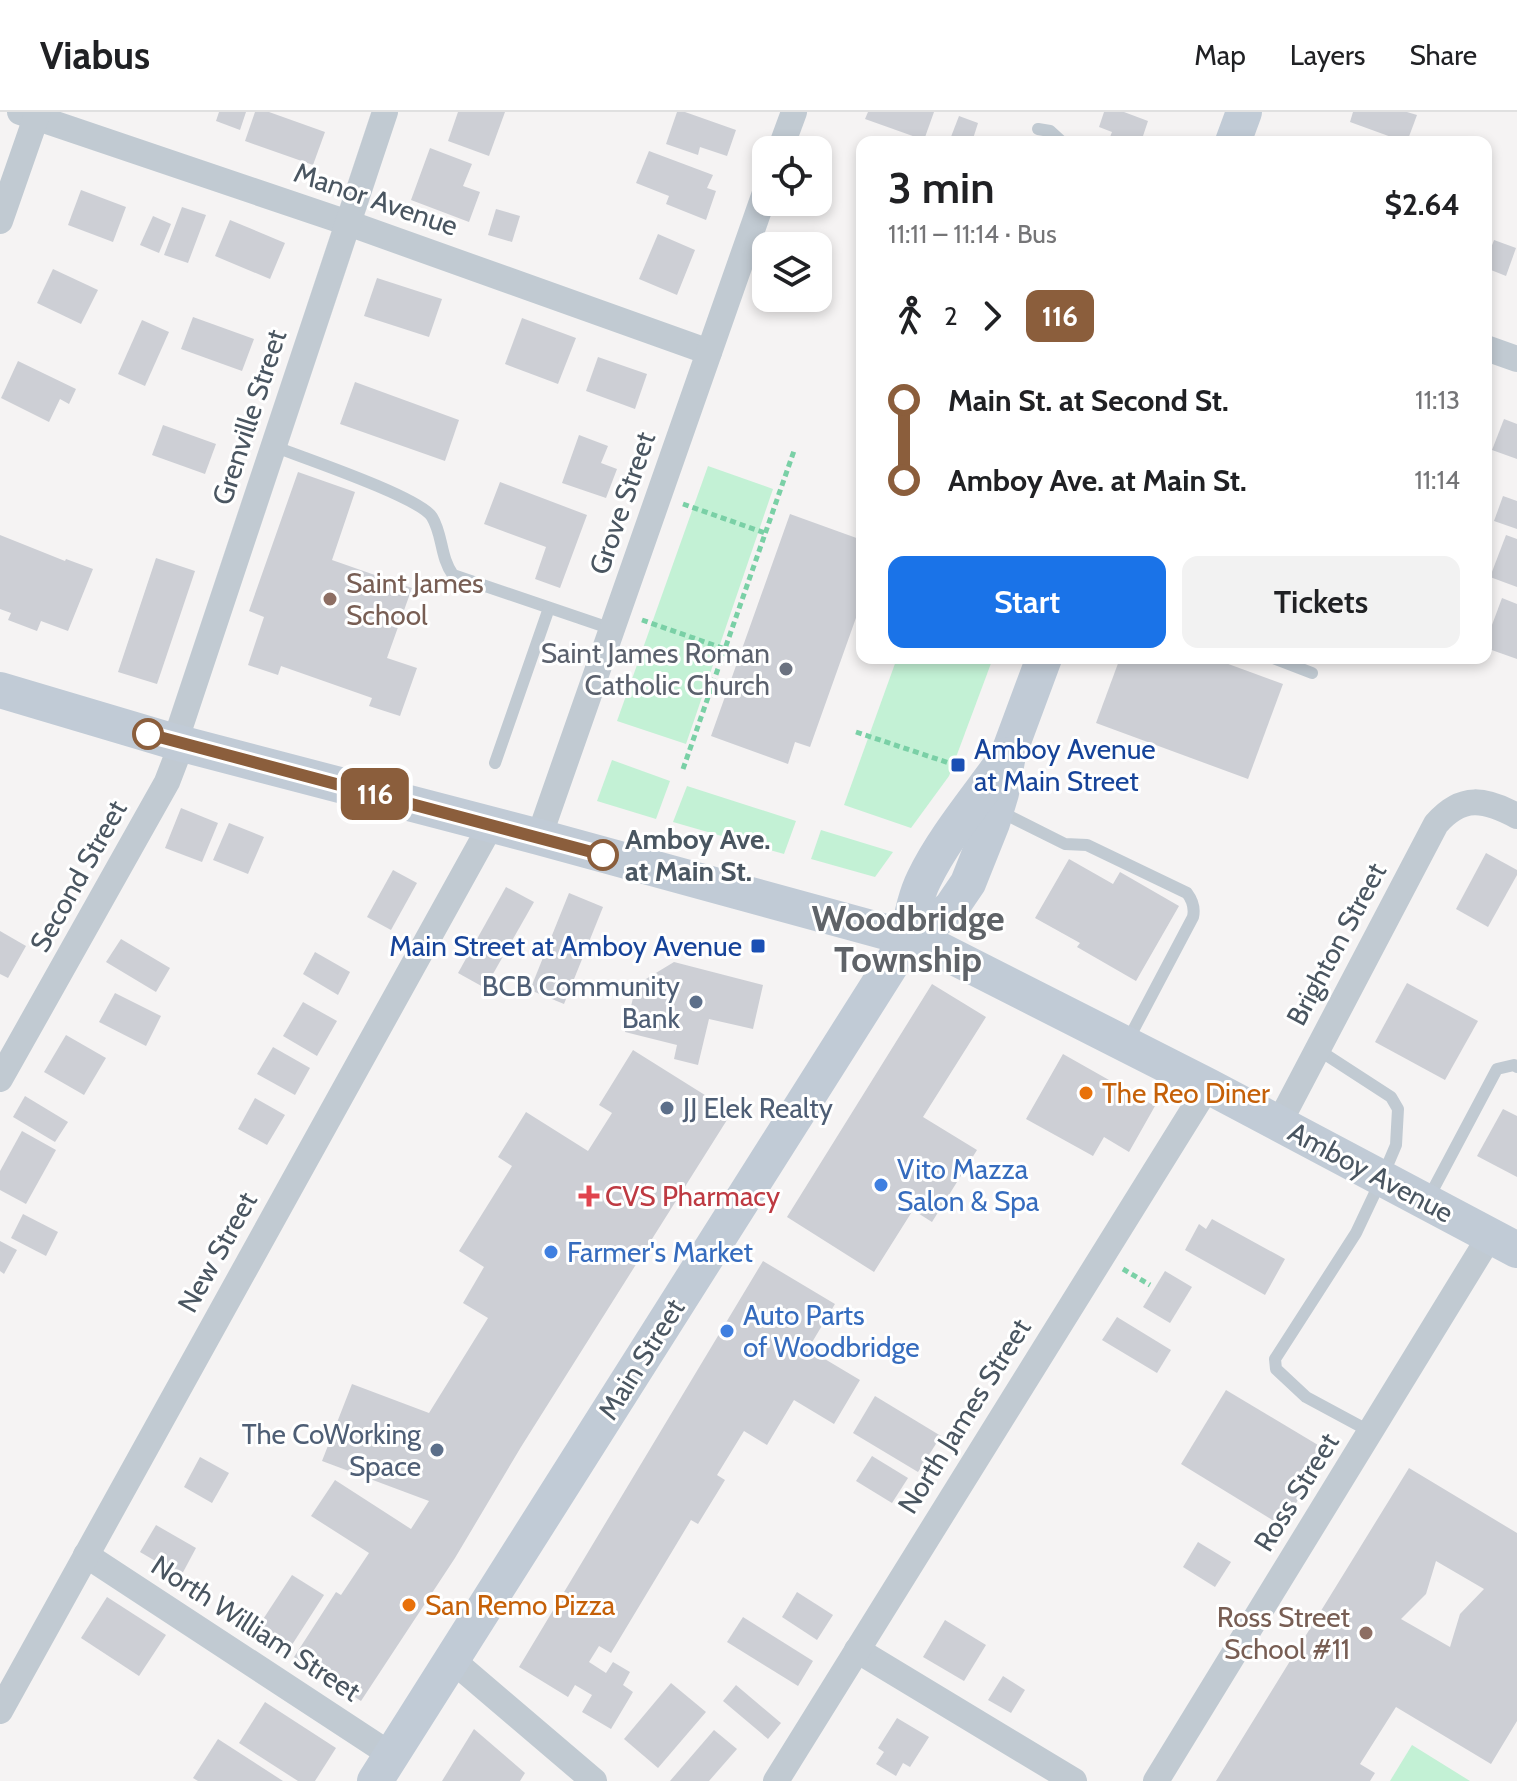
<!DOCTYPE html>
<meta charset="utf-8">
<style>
:root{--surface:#fff;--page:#f2f2f2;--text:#202124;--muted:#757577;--line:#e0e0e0;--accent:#1a73e8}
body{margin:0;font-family:Cabin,sans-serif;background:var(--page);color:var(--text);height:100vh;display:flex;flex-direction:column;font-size:30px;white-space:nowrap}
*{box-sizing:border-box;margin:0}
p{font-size:26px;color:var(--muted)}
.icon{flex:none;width:44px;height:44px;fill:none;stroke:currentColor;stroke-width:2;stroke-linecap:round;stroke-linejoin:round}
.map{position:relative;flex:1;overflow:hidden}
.sheet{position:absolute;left:856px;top:24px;width:636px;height:528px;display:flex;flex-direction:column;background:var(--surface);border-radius:16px;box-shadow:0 4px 12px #0003}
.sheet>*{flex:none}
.badge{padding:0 16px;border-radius:12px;font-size:28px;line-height:52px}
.controls{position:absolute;left:752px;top:24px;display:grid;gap:16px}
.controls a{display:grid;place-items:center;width:80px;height:80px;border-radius:16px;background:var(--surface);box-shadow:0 4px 12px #0003;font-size:40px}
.map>.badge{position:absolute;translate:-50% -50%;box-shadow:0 0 0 4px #fff}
.legs{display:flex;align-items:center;gap:12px;height:88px;padding:0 32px;font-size:26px}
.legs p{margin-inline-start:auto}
.summary{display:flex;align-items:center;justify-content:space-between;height:136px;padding:0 32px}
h1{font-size:44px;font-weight:600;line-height:60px}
.button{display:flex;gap:16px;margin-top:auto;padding:16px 32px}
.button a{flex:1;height:92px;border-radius:16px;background:var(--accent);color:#fff;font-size:32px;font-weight:600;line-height:92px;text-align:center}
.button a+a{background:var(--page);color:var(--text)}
ul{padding:0 32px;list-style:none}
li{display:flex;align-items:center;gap:28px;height:80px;font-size:30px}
li i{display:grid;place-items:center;width:12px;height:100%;margin:0 10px;background:currentColor}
li i::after{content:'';width:20px;height:20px;margin:-10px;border:6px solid;border-radius:50%;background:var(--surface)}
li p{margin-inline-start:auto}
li:first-child i{background:linear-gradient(#0000 50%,currentColor 0)}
li:last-child i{background:linear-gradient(currentColor 50%,#0000 0)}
header{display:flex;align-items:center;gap:48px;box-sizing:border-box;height:112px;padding:0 40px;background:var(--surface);border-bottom:2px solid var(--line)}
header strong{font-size:38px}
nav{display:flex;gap:44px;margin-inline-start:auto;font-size:28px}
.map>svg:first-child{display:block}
.green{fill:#c3f1d5}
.building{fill:#cdcfd5;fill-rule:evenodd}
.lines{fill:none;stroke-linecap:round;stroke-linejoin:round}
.path{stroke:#7ad0a6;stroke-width:5;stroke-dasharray:6 4;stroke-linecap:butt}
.service{stroke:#c1cad2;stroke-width:12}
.minor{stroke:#c1cad2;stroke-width:26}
.secondary{stroke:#c1cbd6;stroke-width:36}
.line-1-casing{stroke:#fff;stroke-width:18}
.line-1{stroke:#8b5e3c;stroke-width:12}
.education-dot{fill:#8d6e63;stroke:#fff;stroke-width:3}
.worship-dot{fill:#6b7280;stroke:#fff;stroke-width:3}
.stop-1-dot{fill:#fff;stroke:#8b5e3c;stroke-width:4}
.transit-dot{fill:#1a4fb4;stroke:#fff;stroke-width:3}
.service-dot{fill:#5c6f8a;stroke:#fff;stroke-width:3}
.food-dot{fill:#e8710a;stroke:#fff;stroke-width:3}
.shop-dot{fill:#3f7fe0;stroke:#fff;stroke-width:3}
.health-dot{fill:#e0444e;stroke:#fff;stroke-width:3}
.labels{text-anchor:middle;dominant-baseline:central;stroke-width:6;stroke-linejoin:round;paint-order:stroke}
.street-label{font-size:28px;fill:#4a5661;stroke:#fff}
.education-label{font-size:28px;fill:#785e54;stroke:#fff;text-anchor:start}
.worship-label{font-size:28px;fill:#5b616d;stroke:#fff;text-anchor:end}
.transit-label{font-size:28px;fill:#164399;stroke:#fff;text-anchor:start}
.stop-label{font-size:28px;font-weight:bold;fill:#4a5661;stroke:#fff;text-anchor:start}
.service-label{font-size:28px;fill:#4e5e75;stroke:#fff;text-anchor:end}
.food-label{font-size:28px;fill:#c56008;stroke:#fff;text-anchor:start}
.shop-label{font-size:28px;fill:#366cbe;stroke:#fff;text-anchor:start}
.health-label{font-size:28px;fill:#be3a42;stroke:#fff;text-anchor:start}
.district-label{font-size:36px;font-weight:bold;fill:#5f6368;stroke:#fff}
</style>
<header>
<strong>Viabus</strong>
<nav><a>Map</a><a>Layers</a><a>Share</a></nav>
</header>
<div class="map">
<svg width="1517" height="1669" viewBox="0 0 1517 1669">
<rect width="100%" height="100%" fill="#f5f3f3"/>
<g class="green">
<path d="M708,354L773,377L686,632L617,609Z"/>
<path d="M897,546H993L949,664L911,716L844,693Z"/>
<path d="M612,648L670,669L656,707L597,689Z"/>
<path d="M687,674L796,709L784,742L673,710Z"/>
<path d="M821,718L893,740L875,765L811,747Z"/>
<path d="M1412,1633L1470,1669H1390Z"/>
</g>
<g class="building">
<path d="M219,0H246L240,18L216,9Z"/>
<path d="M255,0H269L325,20L313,53L245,29Z"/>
<path d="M458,0H505L489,44L448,29Z"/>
<path d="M677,0H685L736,18L727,44L700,35L698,43L666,32Z"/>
<path d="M868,0H934L924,28L865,7Z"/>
<path d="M1104,0H1124L1148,9L1141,30H1108L1112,20L1099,15Z"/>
<path d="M1353,0H1407L1417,3L1407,30H1405L1350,10Z"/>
<path d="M959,4L978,11L972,30H949Z"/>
<path d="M430,36L472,52L463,74L480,80L469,110L411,88Z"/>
<path d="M649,39L713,63L707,76L716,79L706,108L666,92L669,84L636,71Z"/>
<path d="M81,78L126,95L113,130L68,113Z"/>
<path d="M182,95L206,103L188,151L164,143Z"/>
<path d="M496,97L520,104L512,130L488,123Z"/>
<path d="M153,104L171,112L159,141L140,133Z"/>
<path d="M230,108L285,131L270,167L215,144Z"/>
<path d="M658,122L695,138L677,183L639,167Z"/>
<path d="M1494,128L1516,136L1506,164L1486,156V149Z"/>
<path d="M53,157L98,178L81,212L37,191Z"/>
<path d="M377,166L442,187L429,225L364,204Z"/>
<path d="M193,205L254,227L242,259L181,237Z"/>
<path d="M522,206L576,226L558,272L505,252Z"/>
<path d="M142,208L169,220L145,274L118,262Z"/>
<path d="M598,245L647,262L635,297L586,279Z"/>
<path d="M18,249L76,277L69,292L60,287L49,310L1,286Z"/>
<path d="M355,270L459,308L445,349L340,312Z"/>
<path d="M1504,307L1517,312V347L1492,338Z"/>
<path d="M163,313L216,332L205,362L152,343Z"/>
<path d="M579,323L608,334L601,351L617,357L606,386L562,371Z"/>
<path d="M298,360L355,380L332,448L412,476L387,546L417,556L400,604L369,594L372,586L281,554L278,563L248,553L264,505L249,499Z"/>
<path d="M500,370L587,403L560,476L535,467L546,435L484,412Z"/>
<path d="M1503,384L1517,389V417L1494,409Z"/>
<path d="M790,402L862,428V489L810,635L795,630L788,652L711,624Z"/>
<path d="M0,423L65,449L66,447L93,457L68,519L41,509L37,519L8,508L11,501L0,497Z"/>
<path d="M1506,423L1517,427V475L1490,465Z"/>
<path d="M156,446L195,459L157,572L118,560Z"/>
<path d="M1502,486L1517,492V547L1486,536V529Z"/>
<path d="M1120,546H1212L1283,572L1248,667L1096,611Z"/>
<path d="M181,696L218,711L202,750L165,736Z"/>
<path d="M229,711L264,725L248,762L213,748Z"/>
<path d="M1486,741L1517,758V763L1488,815L1456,797Z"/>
<path d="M1069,747L1113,772L1120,760L1179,794L1136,869L1077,835L1080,831L1035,806Z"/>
<path d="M393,758L417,771L391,818L367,805Z"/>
<path d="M506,775L534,790L485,876L458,861Z"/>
<path d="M569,781L603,795L564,892L530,878Z"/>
<path d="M0,819L26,834L8,866L0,862Z"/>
<path d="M121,827L170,856L156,880L106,850Z"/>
<path d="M315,840L350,860L338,883L303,862Z"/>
<path d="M674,850L763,873L753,917L709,907L698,953L674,947L677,933L625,920L636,873Z"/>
<path d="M1407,871L1478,909L1445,968L1375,930Z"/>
<path d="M932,872L986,905L923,1005L977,1038L932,1110L913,1098L874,1160L787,1105Z"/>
<path d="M115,881L161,904L146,934L99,910Z"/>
<path d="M303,890L337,909L317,944L283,924Z"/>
<path d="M66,923L106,946L84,983L44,960Z"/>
<path d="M273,935L310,956L295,983L257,962Z"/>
<path d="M633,938L732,1000L521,1335L455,1446L361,1589L294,1545L336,1480L341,1483L369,1441L311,1404L335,1368L411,1417L429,1389L322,1349L352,1272L429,1301L488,1206L463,1191L484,1155L459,1139L512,1054L498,1045L526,1000L588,1039L612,1001L599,993Z"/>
<path d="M1063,942L1155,994L1129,1040L1104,1025L1093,1044L1026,1007Z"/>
<path d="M25,984L68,1010L55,1030L13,1005Z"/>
<path d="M255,986L285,1003L267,1033L238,1017Z"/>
<path d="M1503,997L1517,1004V1065L1477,1044Z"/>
<path d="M22,1019L56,1038L26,1092L0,1078V1059Z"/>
<path d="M23,1102L58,1120L46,1144L11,1126Z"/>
<path d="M1212,1107L1285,1147L1265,1183L1185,1138L1199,1112L1206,1117Z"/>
<path d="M0,1129L17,1138L4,1162L0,1159Z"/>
<path d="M763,1149L835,1192L808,1237L860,1268L834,1312L794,1288L767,1333L744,1319L717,1363L725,1368L698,1412L691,1408L611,1541L599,1534L589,1550L606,1561L613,1550L630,1560L623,1573L633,1580L611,1617L582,1600L592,1583L575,1573L568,1585L519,1555Z"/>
<path d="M1165,1159L1192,1175L1170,1211L1143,1195Z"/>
<path d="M1117,1205L1171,1238L1157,1261L1102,1228Z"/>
<path d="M1226,1278L1328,1339L1282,1414L1181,1352Z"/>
<path d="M875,1284L941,1324L918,1360L853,1321Z"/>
<path d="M872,1344L908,1366L892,1391L856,1369Z"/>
<path d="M200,1345L229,1361L212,1391L184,1375Z"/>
<path d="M1409,1356L1517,1421V1609L1491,1652L1396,1595L1360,1652L1375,1661L1370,1669H1216ZM1436,1449L1484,1477L1460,1502L1450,1535L1401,1507L1426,1482Z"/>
<path d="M156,1413L196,1436L181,1464L140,1440Z"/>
<path d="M1198,1430L1231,1450L1215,1475L1183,1455Z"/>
<path d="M292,1463L324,1483L288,1539L256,1518Z"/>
<path d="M797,1480L833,1503L817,1528L782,1505Z"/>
<path d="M107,1485L166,1523L139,1564L81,1526Z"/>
<path d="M743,1505L813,1549L798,1574L727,1530Z"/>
<path d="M945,1508L986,1533L964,1569L923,1545Z"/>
<path d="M1003,1564L1025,1578L1011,1601L988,1588Z"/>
<path d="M671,1571L706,1600L658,1656L624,1627Z"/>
<path d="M736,1573L781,1611L768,1627L723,1589Z"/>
<path d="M265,1590L336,1636L315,1669H298L239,1631Z"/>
<path d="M897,1606L929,1625L910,1655L903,1651L896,1664L876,1652L884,1640L878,1636Z"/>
<path d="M474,1617L525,1661L520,1669H442Z"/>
<path d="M714,1618L737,1637L709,1669H670Z"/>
<path d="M218,1627L283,1669H198L193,1666Z"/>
</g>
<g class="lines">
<g class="path">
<path d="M683,392L765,421"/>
<path d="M642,508L725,537"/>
<path d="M856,620L961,655"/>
<path d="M683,657L795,336"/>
<path d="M1123,1157L1150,1173"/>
</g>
<g class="service">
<path d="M1038,17L1050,19L1062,30"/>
<path d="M273,334C301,345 420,385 432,405C443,423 440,445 453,463L612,517"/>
<path d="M1273,546L1312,561"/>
<path d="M495,651L549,496"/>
<path d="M999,699L1065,732L1087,733L1187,781C1193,789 1195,796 1193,805L1127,930"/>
<path d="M1317,937L1391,985L1398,997L1396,1033L1382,1066L1356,1121L1275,1247L1276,1257L1306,1285L1371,1320"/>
<path d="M1428,1087L1497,957L1514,953L1517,955"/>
</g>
<g class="minor">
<path d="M20,0L348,111L709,240"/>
<path d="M780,38L794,0"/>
<path d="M0,109L38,0"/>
<path d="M1486,236L1517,247"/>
<path d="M175,630L385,0"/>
<path d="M539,725L766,78"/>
<path d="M0,967L167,670L182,631"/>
<path d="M1279,1011L1436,712C1462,682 1485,687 1517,704"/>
<path d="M86,1443L391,1643"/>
<path d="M857,1538L1074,1669"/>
<path d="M451,1547L594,1669"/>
<path d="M0,1599L491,713"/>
<path d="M776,1669L1208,974"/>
<path d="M1156,1669L1490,1124"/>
</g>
<g class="secondary">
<path d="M1233,30L1244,0"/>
<path d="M0,578L175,630L539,725L908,826L934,835L1208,974L1517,1138"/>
<path d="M908,826L930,813L951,796L968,771L992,711L1001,681L1008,643L1044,546"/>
<path d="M375,1669L908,826C911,806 915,785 924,767C944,725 981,682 1008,643"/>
</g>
</g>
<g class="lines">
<defs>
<path id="line-1" d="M148,622L603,743"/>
</defs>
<use href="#line-1" class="line-1-casing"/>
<use href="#line-1" class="line-1"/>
</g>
<g class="education-dot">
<circle cx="330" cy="487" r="8"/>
<circle cx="1366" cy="1521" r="8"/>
</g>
<circle class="worship-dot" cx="786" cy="557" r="8"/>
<g class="stop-1-dot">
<circle cx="148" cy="622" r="14"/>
<circle cx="603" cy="743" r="14"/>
</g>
<g class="transit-dot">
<rect x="950" y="645" width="16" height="16" rx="4"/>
<rect x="750" y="826" width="16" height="16" rx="4"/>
</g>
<g class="service-dot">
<circle cx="696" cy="890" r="8"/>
<circle cx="667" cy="996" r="8"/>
<circle cx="437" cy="1338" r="8"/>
</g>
<g class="food-dot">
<circle cx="1086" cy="981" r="8"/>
<circle cx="409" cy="1493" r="8"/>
</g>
<g class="shop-dot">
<circle cx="881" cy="1073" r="8"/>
<circle cx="551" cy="1140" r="8"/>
<circle cx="727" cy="1219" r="8"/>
</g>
<path class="health-dot" d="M585 1072h8v8h8v8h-8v8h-8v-8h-8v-8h8z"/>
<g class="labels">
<g class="street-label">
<text transform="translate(376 87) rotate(19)">Manor Avenue</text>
<text transform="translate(249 305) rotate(-72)">Grenville Street</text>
<text transform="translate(622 391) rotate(-71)">Grove Street</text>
<text transform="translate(78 764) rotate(-61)">Second Street</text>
<text transform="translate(1336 832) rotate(-62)">Brighton Street</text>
<text transform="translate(1371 1060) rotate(28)">Amboy Avenue</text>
<text transform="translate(217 1140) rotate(-61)">New Street</text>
<text transform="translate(641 1247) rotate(-58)">Main Street</text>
<text transform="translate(964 1304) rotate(-58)">North James Street</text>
<text transform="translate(1296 1380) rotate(-58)">Ross Street</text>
<text transform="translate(256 1516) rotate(33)">North William Street</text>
</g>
<g class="education-label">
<text x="346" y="471">Saint James<tspan x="346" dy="32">School</tspan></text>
<text x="1350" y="1505" text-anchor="end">Ross Street<tspan x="1350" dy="32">School #11</tspan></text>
</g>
<g class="worship-label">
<text x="770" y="541">Saint James Roman<tspan x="770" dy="32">Catholic Church</tspan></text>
</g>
<g class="transit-label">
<text x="974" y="637">Amboy Avenue<tspan x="974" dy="32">at Main Street</tspan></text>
<text x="742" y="834" text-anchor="end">Main Street at Amboy Avenue</text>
</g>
<g class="stop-label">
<text x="625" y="727">Amboy Ave.<tspan x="625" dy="32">at Main St.</tspan></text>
</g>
<g class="service-label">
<text x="680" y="874">BCB Community<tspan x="680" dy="32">Bank</tspan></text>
<text x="683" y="996" text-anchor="start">JJ Elek Realty</text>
<text x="421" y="1322">The CoWorking<tspan x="421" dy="32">Space</tspan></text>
</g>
<g class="food-label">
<text x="1102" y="981">The Reo Diner</text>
<text x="425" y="1493">San Remo Pizza</text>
</g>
<g class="shop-label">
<text x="897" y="1057">Vito Mazza<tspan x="897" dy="32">Salon &amp; Spa</tspan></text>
<text x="567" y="1140">Farmer's Market</text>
<text x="743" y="1203">Auto Parts<tspan x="743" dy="32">of Woodbridge</tspan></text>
</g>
<g class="health-label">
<text x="605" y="1084">CVS Pharmacy</text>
</g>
<g class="district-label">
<text x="908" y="806">Woodbridge<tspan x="908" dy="41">Township</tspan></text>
</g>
</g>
</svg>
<div class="controls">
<a><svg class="icon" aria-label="locate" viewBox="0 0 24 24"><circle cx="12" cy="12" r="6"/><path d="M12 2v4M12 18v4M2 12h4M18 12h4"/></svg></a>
<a><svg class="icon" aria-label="layers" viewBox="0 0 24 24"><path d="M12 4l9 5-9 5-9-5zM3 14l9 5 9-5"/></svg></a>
</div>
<b class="badge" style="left:375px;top:682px;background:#8b5e3c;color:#fff">116</b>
<section class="sheet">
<div class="summary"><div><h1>3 min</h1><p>11:11 – 11:14 · Bus</p></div><b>$2.64</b></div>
<div class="legs"><svg class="icon" aria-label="walk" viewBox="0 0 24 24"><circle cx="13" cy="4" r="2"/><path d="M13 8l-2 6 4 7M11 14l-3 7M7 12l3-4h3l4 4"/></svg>2<svg class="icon" aria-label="forward" viewBox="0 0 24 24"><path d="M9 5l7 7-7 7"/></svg><b class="badge" style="background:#8b5e3c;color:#fff">116</b></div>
<ul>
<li><i style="color:#8b5e3c"></i><b>Main St. at Second St.</b><p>11:13</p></li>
<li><i style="color:#8b5e3c"></i><b>Amboy Ave. at Main St.</b><p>11:14</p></li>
</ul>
<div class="button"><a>Start</a><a>Tickets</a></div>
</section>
</div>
